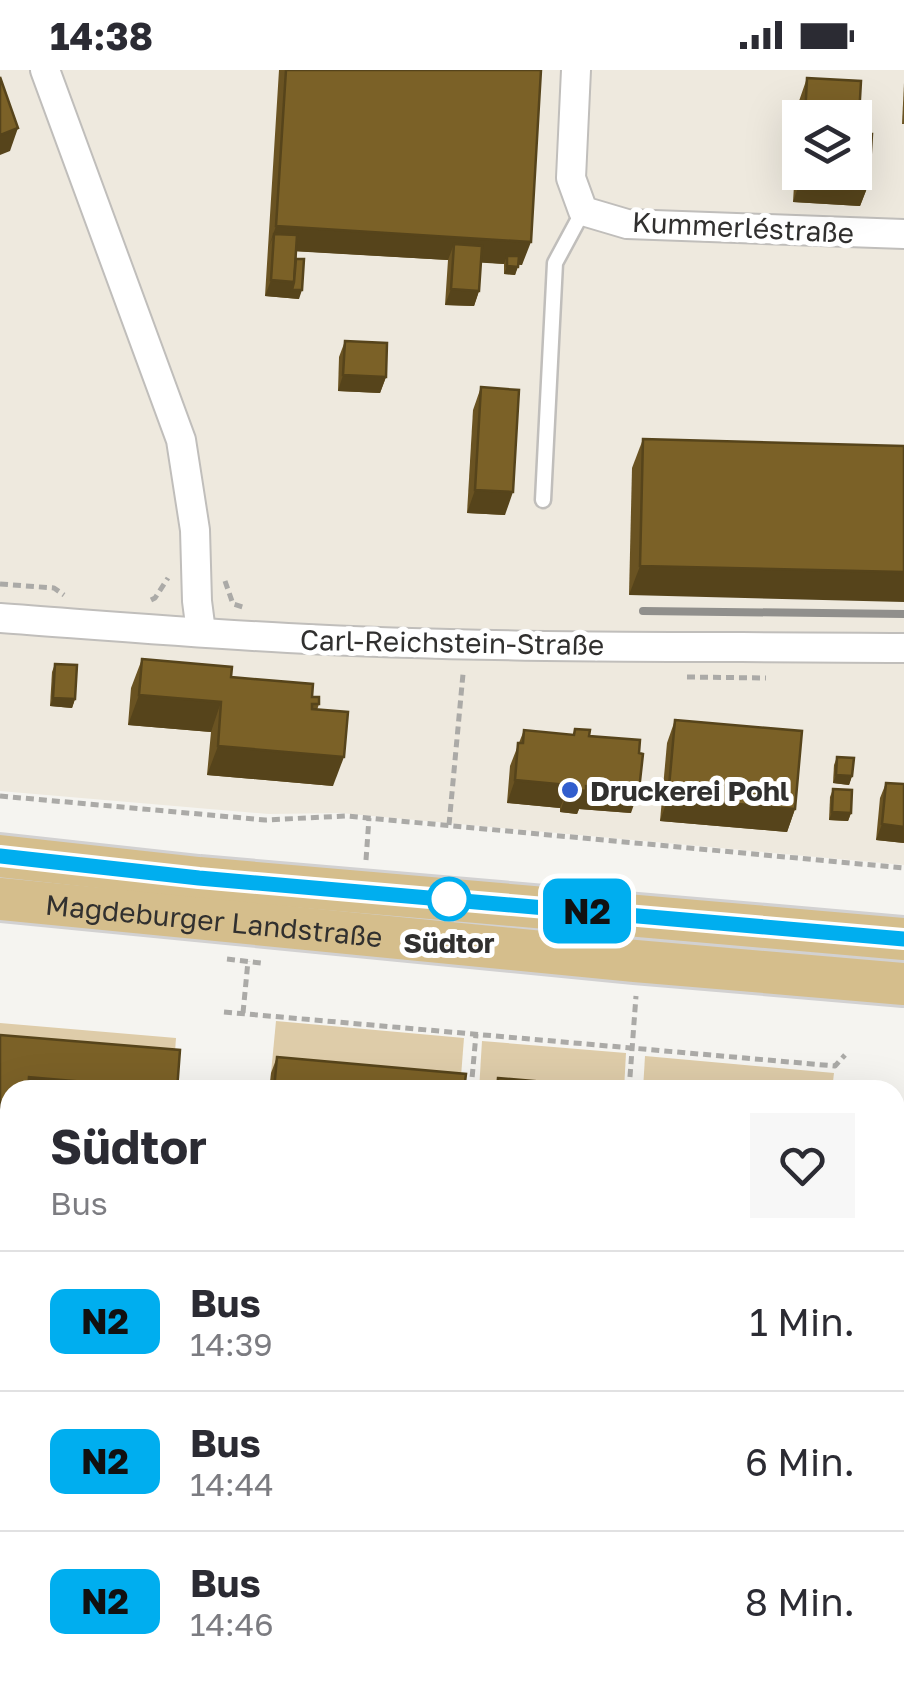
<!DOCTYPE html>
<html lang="de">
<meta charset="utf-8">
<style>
:root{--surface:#fff;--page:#f7f7f7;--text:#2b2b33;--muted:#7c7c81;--line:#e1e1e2}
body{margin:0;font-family:"Golos Text",sans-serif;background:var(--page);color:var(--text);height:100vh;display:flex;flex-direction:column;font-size:38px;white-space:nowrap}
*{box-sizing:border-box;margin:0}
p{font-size:32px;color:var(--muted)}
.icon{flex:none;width:55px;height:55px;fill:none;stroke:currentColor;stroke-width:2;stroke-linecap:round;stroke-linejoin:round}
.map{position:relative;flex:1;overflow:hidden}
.drawer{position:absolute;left:0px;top:1010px;width:905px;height:610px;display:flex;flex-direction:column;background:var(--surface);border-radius:30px 30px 0 0;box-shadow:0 10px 40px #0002}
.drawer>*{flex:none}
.badge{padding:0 20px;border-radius:15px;font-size:35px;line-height:65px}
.buttons{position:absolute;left:782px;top:30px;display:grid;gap:20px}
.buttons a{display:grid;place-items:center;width:90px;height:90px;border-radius:0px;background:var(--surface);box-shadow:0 10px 40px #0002;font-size:50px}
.map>.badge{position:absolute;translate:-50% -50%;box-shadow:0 0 0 5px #fff}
.round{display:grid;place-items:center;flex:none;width:105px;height:105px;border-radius:0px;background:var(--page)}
.summary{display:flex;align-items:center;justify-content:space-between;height:170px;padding:0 50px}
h1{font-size:48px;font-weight:700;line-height:75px}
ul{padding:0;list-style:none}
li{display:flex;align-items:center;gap:30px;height:140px;padding:0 50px;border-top:2px solid var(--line)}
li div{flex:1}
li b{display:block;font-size:38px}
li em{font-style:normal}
li .badge{min-width:110px;font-weight:700;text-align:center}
.status{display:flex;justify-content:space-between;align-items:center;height:70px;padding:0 50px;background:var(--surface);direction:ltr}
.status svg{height:28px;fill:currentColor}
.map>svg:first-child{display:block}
.built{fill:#eee9de;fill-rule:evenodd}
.green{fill:#decca9}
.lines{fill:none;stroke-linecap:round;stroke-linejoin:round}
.service-casing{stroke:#c0bebb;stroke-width:19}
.minor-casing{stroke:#c0bebb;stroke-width:32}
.primary-casing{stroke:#d2d1d1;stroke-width:48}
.path{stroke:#abaaa7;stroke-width:5;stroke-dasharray:8 5;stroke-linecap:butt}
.service{stroke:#fff;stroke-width:14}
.minor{stroke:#fff;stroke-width:28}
.primary{stroke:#d5be8c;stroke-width:42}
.rail{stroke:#908f8c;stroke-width:8}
.wall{fill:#6a5322;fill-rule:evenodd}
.shaded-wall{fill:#56441b}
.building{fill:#7b6127;stroke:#56441b;stroke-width:2.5}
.line-casing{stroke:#fff;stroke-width:22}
.line{stroke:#00aeef;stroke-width:15}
.poi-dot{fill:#325ecd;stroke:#fff;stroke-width:4}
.stop-dot{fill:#fff;stroke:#00aeef;stroke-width:5}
.labels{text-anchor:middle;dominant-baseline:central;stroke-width:10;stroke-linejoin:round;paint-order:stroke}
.street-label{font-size:28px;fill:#31302f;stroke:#fff}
.poi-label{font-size:28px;font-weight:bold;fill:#31302f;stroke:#fff;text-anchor:start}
.stop-label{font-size:28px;font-weight:bold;fill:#31302f;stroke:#fff}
</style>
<div class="status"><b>14:38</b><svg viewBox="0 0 49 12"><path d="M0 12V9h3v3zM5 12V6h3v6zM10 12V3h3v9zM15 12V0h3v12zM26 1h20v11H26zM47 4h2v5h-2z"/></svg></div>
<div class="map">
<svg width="904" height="1620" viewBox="0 0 904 1620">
<rect width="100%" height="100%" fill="#f5f4f0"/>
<path class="built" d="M0,0H904V795L340,743L269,744L0,721ZM800,48H855V102H800Z"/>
<g class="green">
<path d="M276,951L464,968L460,1019L271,1003Z"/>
<path d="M0,953L176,968L174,996L0,982Z"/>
<path d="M482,971L626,983L624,1020H479Z"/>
<path d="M645,986L834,1003L832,1020H643Z"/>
<path d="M0,1308L10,1309V1560L0,1559Z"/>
<rect x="895" y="1427" width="9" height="53"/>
<path d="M118,1610H306L305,1620H187Z"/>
<path d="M441,1610H559L558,1620H440Z"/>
</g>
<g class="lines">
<defs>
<path id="service" d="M543,430L555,193L583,141"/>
<g id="minor">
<path d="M45,0L181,370L195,460L197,531L201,562"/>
<path d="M576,0L571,108L583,141L627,154L904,164"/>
<path d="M0,548C96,555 192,563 288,568C493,579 699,576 904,578"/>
<path d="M0,1268L10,1269"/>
<path d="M895,1350L904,1351"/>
</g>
<g id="primary">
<path d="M0,786L199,808L904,869"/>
<path id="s1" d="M0,829L635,891L904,914"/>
</g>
</defs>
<use href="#service" class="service-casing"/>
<use href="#minor" class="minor-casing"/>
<use href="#primary" class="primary-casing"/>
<g class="path">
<path d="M225,511L233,534L243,537"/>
<path d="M0,514L54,518L64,525"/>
<path d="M151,530L155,528L168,508"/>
<path d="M687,607L766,608"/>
<path d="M0,726L265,750L346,746L904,798"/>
<path d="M449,755L463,604"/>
<path d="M366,790L369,748"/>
<path d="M227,889L261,893"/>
<path d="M224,942L835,996L845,985"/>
<path d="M243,943L248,891"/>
<path d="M471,1020L476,964"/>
<path d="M629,1020L636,926"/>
<path d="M895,1116L904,1117"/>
<path d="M895,1214L904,1215"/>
<path d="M895,1487H904"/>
<path d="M895,1574L904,1575"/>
<path d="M98,1610L168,1620"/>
<path d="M567,1610L570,1620"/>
<path d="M404,1618L430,1610"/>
<path d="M347,1620L350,1614"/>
</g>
<use href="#service" class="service"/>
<use href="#minor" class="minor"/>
<use href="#primary" class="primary"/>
<path class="rail" d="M643,541L904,544"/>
</g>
<g class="wall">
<path d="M279,0H541L522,195L518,194L515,205L504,204V194L481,192L479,221L474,236L445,235L448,190L296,181L299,229L265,226Z"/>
<path d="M807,8L861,11L858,64H872L869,113L860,136L793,132L799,31ZM800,48H855V102H800Z"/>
<path d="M904,13V54H902Z"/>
<path d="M345,271L386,307L380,323L338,321L339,287Z"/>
<path d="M481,317L505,445L467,443L473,340Z"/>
<path d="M643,369L904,376L629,525L632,398Z"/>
<path d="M142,589L231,607L312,627L319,634L317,640L333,716L207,705L211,662L128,655L131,618Z"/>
<path d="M55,594L75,629L72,638L50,636L52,602Z"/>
<path d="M675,650L795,739L787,762L660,751L667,673Z"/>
<path d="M575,659L589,666L631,743L579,739L577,744L560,742V738L507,733L510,696L524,660L573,665Z"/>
<path d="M837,687L852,706L849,715L833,713L834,695Z"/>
<path d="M886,713L904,714V773L876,770L880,728Z"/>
<path d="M833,719L851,743L848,751L829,750L830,727Z"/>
<path d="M277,987L464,1020H269L271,1003Z"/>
</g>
<g class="shaded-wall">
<path d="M18,58L10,81L0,85V65Z"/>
<path d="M801,109L869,113L860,136L793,132Z"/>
<path d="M276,156L531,172L522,195L507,194V186L504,194L453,191L454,174L448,190L273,180L274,164L268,179Z"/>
<path d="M507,196L518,197L515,205L504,204Z"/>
<path d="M271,210L294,212L302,220L299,229L265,226Z"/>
<path d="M451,219L479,221L474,236L445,235Z"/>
<path d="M343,305L386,307L380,323L338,321Z"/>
<path d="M475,420L513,422L505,445L467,443Z"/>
<path d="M640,496L904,502V532L629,525Z"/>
<path d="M139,625L221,632L211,662L128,655Z"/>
<path d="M53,628L75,629L72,638L50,636Z"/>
<path d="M218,676L344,687L333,716L207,705Z"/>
<path d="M836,705L852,706L849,715L833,713Z"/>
<path d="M515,710L569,715L560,738L507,733Z"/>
<path d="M586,716L639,720L631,743L579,739L577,744L560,742L568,719Z"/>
<path d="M668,728L795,739L787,762L660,751Z"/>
<path d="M832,742L851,743L848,751L829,750Z"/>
<path d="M882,754L904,757V773L876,770Z"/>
<path d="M29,1007L173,1020H24Z"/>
<path d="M0,1216L10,1217L5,1233H0Z"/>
<path d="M895,1295L904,1296V1312L895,1311Z"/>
<path d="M895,1410L904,1411V1427H895Z"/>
<path d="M591,1610H633L631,1615L591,1612Z"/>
<path d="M696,1610H748L863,1620H693Z"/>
</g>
<g class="building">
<path d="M286,0H541L531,172L276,156Z"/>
<path d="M0,7L18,58L0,65Z"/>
<path d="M807,8L861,11L858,64H872L869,113L801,109V102H855V48H805Z"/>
<path d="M274,164L297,165L294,212L271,210Z"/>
<path d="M454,174L482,176L479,221L451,219Z"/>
<path d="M507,186H519L518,197L507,196Z"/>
<path d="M296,189H304L302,220H292L294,212Z"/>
<path d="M345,271L387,273L386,307L343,305Z"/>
<path d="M481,317L519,320L513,422L475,420Z"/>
<path d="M643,369L904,376V502L640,496Z"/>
<path d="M142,589L232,597L231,607L313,614L312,627H319V634H312V639L348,642L344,687L218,676L221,632L139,625Z"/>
<path d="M55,594L77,595L75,629L53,628Z"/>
<path d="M675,650L802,661L795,739L668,728Z"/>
<path d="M575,659L590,660L589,666L640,670L639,683L643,684L639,720L586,716V721L568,719L569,715L515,710L518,673H523L524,660L574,665Z"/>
<path d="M837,687L854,688L852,706L836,705Z"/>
<path d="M886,713L904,714V757L882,754Z"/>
<path d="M833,719L852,720L851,743L832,742Z"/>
<path d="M0,965L180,980L177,1020L29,1007L28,1020H10V1217L0,1216Z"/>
<path d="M277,987L466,1004L464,1020H274Z"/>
<path d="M498,1008L616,1018L615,1020H497Z"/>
<path d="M895,1255L904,1256V1296L895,1295Z"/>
<path d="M0,1292H4L0,1340Z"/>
<path d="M895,1370H904V1411L895,1410Z"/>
<path d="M895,1583H904V1620H863L748,1610H895Z"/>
<path d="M90,1610H109L107,1620H88Z"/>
<path d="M59,1615L88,1620H59Z"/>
</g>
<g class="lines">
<defs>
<path id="line" d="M0,786L199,808L904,869"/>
</defs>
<use href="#line" class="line-casing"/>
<use href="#line" class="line"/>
</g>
<circle class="poi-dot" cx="570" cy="720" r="10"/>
<circle class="stop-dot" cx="449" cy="829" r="20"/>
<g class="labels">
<g class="street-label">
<text transform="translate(743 157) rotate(3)">Kummerléstraße</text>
<text transform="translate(452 572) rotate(1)">Carl-Reichstein-Straße</text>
<text stroke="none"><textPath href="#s1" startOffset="215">Magdeburger Landstraße</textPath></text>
</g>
<g class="poi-label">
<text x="590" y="720">Druckerei Pohl</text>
</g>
<g class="stop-label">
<text x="449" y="872">Südtor</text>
</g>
</g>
</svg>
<div class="buttons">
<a><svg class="icon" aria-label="layers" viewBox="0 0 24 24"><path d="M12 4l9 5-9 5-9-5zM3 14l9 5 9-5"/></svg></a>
</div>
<b class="badge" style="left:587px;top:841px;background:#00aeef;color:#111">N2</b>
<section class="drawer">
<div class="summary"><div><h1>Südtor</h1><p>Bus</p></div><a class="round"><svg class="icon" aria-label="heart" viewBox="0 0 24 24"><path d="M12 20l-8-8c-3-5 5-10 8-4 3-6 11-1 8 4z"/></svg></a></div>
<ul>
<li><span class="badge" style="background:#00aeef;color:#111">N2</span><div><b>Bus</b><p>14:39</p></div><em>1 Min.</em></li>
<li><span class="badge" style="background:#00aeef;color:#111">N2</span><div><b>Bus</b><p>14:44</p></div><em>6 Min.</em></li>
<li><span class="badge" style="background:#00aeef;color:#111">N2</span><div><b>Bus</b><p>14:46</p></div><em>8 Min.</em></li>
</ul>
</section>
</div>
